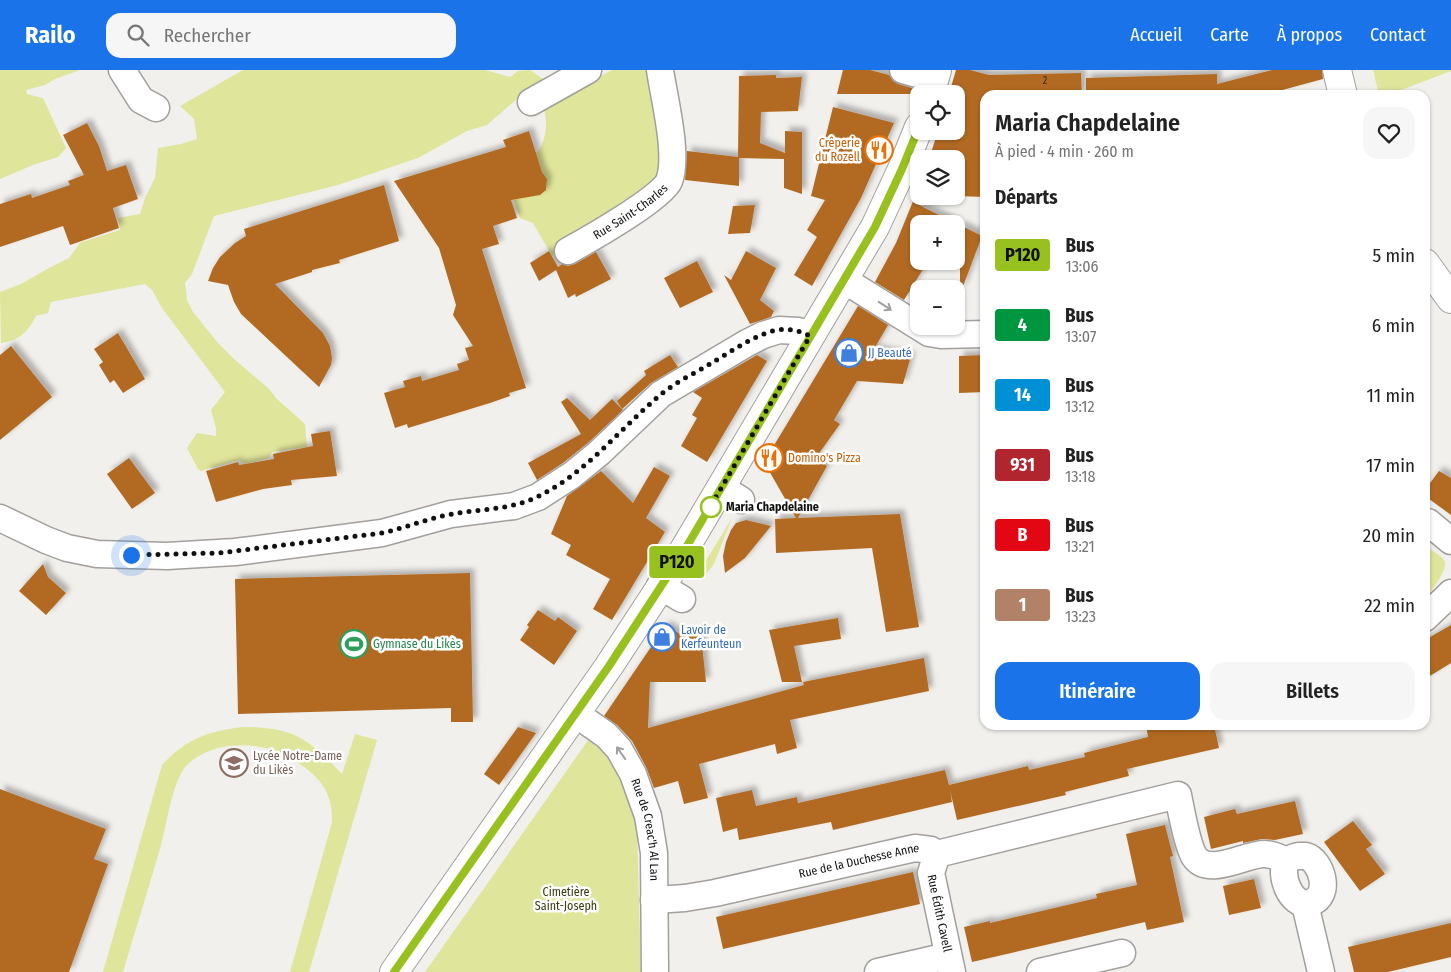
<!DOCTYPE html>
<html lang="fr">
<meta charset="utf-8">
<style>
:root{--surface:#fff;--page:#f6f6f6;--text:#222;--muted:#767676;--accent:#1a73e8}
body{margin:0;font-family:"Fira Sans Condensed",sans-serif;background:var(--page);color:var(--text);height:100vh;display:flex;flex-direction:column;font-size:19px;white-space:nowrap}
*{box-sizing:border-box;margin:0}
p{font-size:16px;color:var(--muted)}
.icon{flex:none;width:28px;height:28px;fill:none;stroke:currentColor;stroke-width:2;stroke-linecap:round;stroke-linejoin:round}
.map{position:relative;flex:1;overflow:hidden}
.sheet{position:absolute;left:980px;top:20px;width:450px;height:640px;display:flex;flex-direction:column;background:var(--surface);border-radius:15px;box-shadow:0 1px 4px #0004}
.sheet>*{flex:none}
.badge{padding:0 10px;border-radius:4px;font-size:18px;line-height:32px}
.tools{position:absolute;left:910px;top:15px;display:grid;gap:10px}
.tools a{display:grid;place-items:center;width:55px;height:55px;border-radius:10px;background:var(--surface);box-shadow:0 1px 4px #0004;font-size:25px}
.you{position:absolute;width:25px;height:25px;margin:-12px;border:4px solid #fff;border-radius:50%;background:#1a73e8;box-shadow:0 0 0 8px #1a73e833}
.map>.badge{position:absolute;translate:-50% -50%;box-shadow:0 0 0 2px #fff}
h2{padding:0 15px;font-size:19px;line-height:45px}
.round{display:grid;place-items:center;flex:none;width:52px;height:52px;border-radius:15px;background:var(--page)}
.overview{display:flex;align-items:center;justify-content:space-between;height:85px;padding:0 15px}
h1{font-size:24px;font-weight:600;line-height:38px}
.button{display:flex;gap:10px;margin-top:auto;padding:10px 15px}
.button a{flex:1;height:58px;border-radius:15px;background:var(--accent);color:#fff;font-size:20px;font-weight:600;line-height:58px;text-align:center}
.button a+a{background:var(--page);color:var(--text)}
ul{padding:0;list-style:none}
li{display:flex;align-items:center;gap:15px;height:70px;padding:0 15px}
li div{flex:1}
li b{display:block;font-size:19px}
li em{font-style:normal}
li .badge{min-width:55px;font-weight:700;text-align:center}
header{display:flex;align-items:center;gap:30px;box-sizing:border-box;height:70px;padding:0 25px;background:var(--accent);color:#fff}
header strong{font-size:24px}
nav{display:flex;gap:28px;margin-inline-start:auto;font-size:18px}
.search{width:350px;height:45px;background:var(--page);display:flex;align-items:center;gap:12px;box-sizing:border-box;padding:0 18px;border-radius:15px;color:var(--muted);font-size:19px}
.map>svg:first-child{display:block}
.green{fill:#dfe59a}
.building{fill:#b26b22;filter:url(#shadow)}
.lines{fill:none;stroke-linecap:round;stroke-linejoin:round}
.minor-casing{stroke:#a29f9d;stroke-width:29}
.tertiary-casing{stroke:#a29f9d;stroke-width:30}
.secondary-casing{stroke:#a29f9d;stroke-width:30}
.minor{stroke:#fff;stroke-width:26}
.tertiary{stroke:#fff;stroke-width:28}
.secondary{stroke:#fff;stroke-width:28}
.oneway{stroke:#a0a09f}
.line-casing{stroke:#fff;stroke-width:11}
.line{stroke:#96c11f;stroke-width:8}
.walk{stroke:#111110;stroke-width:5;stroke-dasharray:0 9}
.stop-dot{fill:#fff;stroke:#96c11f;stroke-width:2.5}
.labels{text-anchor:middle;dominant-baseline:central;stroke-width:5;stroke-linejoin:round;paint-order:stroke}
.number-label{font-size:10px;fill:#392814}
.food-label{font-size:12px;fill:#c56008;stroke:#fff;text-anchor:end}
.street-label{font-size:12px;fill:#111110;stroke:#fff}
.shop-label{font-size:12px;fill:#366cbe;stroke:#fff;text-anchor:start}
.stop-label{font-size:12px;font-weight:bold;fill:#111110;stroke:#fff;text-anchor:start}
.leisure-label{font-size:12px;fill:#27864d;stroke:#fff;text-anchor:start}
.education-label{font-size:12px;fill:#785e54;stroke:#fff;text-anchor:start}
.park-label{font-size:12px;fill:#3b3d13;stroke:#fff}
</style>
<header>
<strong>Railo</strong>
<div class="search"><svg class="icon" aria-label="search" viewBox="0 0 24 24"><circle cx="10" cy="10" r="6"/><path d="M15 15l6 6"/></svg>Rechercher</div>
<nav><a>Accueil</a><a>Carte</a><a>À propos</a><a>Contact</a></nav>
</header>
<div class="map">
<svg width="1451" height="902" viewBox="0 0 1451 902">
<defs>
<filter id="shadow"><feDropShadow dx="4.5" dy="-4.5" stdDeviation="2.5" flood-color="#0004"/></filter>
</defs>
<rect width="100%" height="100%" fill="#f2f0ed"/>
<g class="green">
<path d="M0,0H80L55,9L45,15L26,20L27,24L43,28L66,78L58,87L33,95L0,109Z"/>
<path d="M243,0H485L510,7L518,1L530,0L546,11L517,29L487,55L467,61L418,88L338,115L214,146L192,204L185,213L187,230L193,242L218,273L235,290L268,318L277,329L305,354L307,377L272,382L269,388L245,394L239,390L201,401L198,399L187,378L197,363L216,366V358L211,340L225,322L162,238L152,220L145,214L51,232L48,243L36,246C27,263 20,270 1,273L0,222L21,214L49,198L69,188L80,173L120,160L118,148L140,144L145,128L155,108L158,78L181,74L197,69L194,49L180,36Z"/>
<path d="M612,0H653L664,107L628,138L552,186L533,153L520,148L509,116L508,92L539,81C547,65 548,52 543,36Z"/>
<path d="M1373,0H1451V1L1388,25H1379Z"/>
<path d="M732,448L714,494L704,507H696Z"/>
<path d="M1425,475C1430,480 1441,485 1444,490C1450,498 1430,522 1425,529Z"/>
<path d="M243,657C293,657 308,668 342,704L355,664L377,670L309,902H290L332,752C333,720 318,705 292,689C262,670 212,669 186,696C172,712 167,754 161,775C149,818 135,860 123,902H103L162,695C186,669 208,661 243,657Z"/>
<path d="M591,666L611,681L625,710L637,757L641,902H425Z"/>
</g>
<g class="building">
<path d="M843,0H870L889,5L893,11L898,14L915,19V24H837Z"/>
<path d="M956,0H970L989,5L1081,3L1082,25H985V127L956,126V89H929L938,61H956V29L958,24H949Z"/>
<path d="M1272,0H1322L1323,9L1264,25H1086V8L1217,4V14Z"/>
<path d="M776,5V8L802,7L798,41L761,42L760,73L785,83V61L802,62V124L784,118V89L739,88V116L685,110L687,81L738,87L739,6Z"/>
<path d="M833,37L894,53L861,128L812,216L794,205L817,167L807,160L825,130L811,126Z"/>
<path d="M87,53L99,76L107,101L126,95L138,129L113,138L119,158L70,175L63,156L0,177V134L31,124L32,128L70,115L68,111L84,105L63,65Z"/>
<path d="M529,61L542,102L547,109L546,120L540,125L511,130L517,148L493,156L499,174L482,179L526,318L509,323L510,326L490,333L408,358L407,354L395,358L384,323L405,317L403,311L421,306L422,311L459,300L457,294L469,290L465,278L473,276L453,245L456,235L439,178L394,111L506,77L503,70Z"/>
<path d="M384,115L399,171L339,190L340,193L312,200V202L275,214L323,263L330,276L332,288L331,295L319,317L241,244L234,232L228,215L208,211L213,198L220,187L235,173L246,166L244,159Z"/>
<path d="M918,119L919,135L957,154H919V191H928L904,230L875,212L896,173Z"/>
<path d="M755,135L750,163L728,164L733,136Z"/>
<path d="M960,155L982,166L962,219H960Z"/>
<path d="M549,181L558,197L562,194L568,196L575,194L596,182L611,209L576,227L575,224L568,228L556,200L539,211L530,193Z"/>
<path d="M746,181L776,198L760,230L774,241L771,247L750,254L724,205L731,210Z"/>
<path d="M697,191L713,222L680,238L664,208Z"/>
<path d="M858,236L888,255L874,279L911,286L903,314L857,311L834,350L840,354L815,389L827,396L798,448L900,444L919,557L886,562L872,478L776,483L775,449L796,448L764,392Z"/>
<path d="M118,263L145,309L123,323L114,310L110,313L99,295L103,292L94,279Z"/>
<path d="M11,276L52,327L0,370V285Z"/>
<path d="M670,285L678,297L651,313L622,339L617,331L646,305L644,301Z"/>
<path d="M757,285L767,291L707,392L681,376L697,348L692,345L702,328L693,322Z"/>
<path d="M985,285V322L959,323V286Z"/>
<path d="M567,328L590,350L612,329L623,340L589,372L563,393L537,410L528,393L581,364L561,332Z"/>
<path d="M330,361L337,406L291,410L292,415L263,419L216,432L206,401L238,392L239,395L274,389L273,384L313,376L311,364Z"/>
<path d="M129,388L155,423L132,439L107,404Z"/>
<path d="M654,397L670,406L646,448L665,462L612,550L593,539L610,509L566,485L571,475L551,464L567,426L601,401L633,433Z"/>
<path d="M1439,401L1451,408V445L1425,426V420Z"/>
<path d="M746,450L771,456L745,488L725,503L723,486L726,472L731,460L736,453Z"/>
<path d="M43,494L48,507L66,523L46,545L19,521Z"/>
<path d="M470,503L473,652H451V638L238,644L235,509Z"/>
<path d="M538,540L555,551L558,547L577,561L554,595L520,570L529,557L527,555Z"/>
<path d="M838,548L841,569L794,576L802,612H782L769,560Z"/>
<path d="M666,555L685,567L701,565L706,612H650L648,658L804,615L803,612L924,588L929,621L790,650L797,678L777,684L775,674L699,694L708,728L684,734L678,711L654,718L646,697L632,671L617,655L604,646Z"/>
<path d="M1451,555V593L1425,609V570Z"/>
<path d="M1146,655H1214L1219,678L1127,699L1129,706L1065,722L1066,725L957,750L950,720L952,732L833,760L831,752L739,770L737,758L723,762L716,728L752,720L756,736L797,727L798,733L945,700L949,715L1028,696L1029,700L1085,687L1084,683L1148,667Z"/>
<path d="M518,657L536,663L499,715L484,704Z"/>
<path d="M0,719L106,759L94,789L108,794L69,902H0Z"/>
<path d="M1295,731L1303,764L1275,770L1262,769L1243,773V771L1211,779L1204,747L1235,739L1237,744Z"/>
<path d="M1353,751L1372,775L1366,779L1385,804L1360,821L1324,772Z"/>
<path d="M1165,755L1173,786L1170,787L1184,852L1147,860L1145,852L972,892L964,857L990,851V853L1097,828L1096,824L1137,815L1126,764Z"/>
<path d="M913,802L920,834L723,879L716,847Z"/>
<path d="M1254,809L1261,838L1229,845L1223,816Z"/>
<path d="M1451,853V887L1388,902H1354L1348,877Z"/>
</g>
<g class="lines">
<defs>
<g id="minor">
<path d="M122,0L141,30L156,38"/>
<path d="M903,0L935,9"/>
<path d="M531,32L588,0"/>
<path id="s1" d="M568,181C588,170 662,128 669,111C679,85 664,28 660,0"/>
<path d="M844,210L929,263L941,265L985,264"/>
<path d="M722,418L741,430"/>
<path d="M0,448L46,470L67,478L97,484L167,486L235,482L382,463L451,444L514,436L538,427L572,405L599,383L661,324L747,273L763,265L779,260L798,261L810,267"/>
<path d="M1425,452H1428L1451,471"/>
<path d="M660,516L682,529"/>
<path d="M1425,548L1451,523"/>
<path id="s2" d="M576,644L606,665L619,679L633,704L648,746L654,783L655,902"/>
<path id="s3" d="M937,784L931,803L952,902"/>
<path d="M1298,786C1300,786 1303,786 1306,786C1321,790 1333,826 1310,833C1290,838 1278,802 1287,791C1290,788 1294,787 1298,786Z"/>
<path id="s4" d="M654,830L685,828L715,823L915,778L931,780L937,784L1178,725C1181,740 1187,774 1194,786C1208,808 1245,784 1264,784C1272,784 1279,787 1286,791"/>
<path d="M1305,834L1321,902"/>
<path d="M878,902L948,886"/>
<path d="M1040,902L1122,883"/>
</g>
<g id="tertiary">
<path d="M1337,0L1343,25"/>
<path d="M1425,193L1451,229"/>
</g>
<g id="secondary">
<path d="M930,24L937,0"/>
<path d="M394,902L609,596L675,495L875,157L902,99L919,57"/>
</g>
</defs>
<use href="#minor" class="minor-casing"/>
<use href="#tertiary" class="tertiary-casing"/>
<use href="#secondary" class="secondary-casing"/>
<use href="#minor" class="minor"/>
<use href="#tertiary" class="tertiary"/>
<use href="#secondary" class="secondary"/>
</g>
<defs><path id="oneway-shaft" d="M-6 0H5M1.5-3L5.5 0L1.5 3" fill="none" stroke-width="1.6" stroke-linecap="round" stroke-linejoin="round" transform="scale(1.25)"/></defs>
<g class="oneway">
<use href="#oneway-shaft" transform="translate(885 236) rotate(33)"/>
<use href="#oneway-shaft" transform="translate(621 683) rotate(-125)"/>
</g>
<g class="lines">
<defs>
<path id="line" d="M394,902L609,596L684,481L875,157L902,99L919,57"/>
</defs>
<use href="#line" class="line-casing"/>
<use href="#line" class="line"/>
<path class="walk" d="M131,485L219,483L382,463C406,458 428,448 452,444C480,439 510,440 537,427C585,404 619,360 659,326C674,313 693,304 710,294C731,282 753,265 777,260C789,258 800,261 810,266L709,439L711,437"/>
</g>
<defs>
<symbol id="restaurant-ring" viewBox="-11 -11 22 22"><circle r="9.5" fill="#fff" stroke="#e8710a" stroke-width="1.5"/><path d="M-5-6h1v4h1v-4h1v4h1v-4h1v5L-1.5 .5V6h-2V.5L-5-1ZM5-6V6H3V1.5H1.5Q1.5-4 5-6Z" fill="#e8710a"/></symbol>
<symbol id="shop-ring" viewBox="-11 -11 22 22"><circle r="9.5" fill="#fff" stroke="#3f7fe0" stroke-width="1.5"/><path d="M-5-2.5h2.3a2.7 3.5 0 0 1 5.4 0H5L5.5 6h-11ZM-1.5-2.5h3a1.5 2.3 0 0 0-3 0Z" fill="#3f7fe0"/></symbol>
<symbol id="stadium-ring" viewBox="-11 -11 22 22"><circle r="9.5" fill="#fff" stroke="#2e9e5b" stroke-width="1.5"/><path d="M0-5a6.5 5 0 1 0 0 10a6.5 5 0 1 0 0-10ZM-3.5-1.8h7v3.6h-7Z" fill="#2e9e5b"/></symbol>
<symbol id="school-ring" viewBox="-11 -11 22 22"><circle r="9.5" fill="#fff" stroke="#8d6e63" stroke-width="1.5"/><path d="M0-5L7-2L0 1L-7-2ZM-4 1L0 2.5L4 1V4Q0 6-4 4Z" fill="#8d6e63"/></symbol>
</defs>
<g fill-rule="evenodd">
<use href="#restaurant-ring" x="863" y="64" width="32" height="32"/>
<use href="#shop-ring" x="833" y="267" width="32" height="32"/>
<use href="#restaurant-ring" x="753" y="372" width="32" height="32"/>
<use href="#shop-ring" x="646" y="551" width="32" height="32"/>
<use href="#stadium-ring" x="338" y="558" width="32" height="32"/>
<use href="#school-ring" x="218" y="677" width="32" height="32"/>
</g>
<circle class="stop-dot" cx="711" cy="437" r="10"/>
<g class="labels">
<g class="number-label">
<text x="1045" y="11">2</text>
</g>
<g class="food-label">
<text x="860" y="73">Crêperie<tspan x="860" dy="14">du Rozell</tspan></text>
<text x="788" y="388" text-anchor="start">Domino's Pizza</text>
</g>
<g class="street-label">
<text stroke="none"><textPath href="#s1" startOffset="74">Rue Saint-Charles</textPath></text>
<text stroke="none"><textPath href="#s2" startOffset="142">Rue de Creac'h Al Lan</textPath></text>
<text stroke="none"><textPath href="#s4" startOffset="209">Rue de la Duchesse Anne</textPath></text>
<text stroke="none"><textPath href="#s3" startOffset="61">Rue Édith Cavell</textPath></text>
</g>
<g class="shop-label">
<text x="868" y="283">JJ Beauté</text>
<text x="681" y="560">Lavoir de<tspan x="681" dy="14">Kerfeunteun</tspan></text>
</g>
<g class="stop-label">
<text x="726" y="437">Maria Chapdelaine</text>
</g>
<g class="leisure-label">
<text x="373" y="574">Gymnase du Likès</text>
</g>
<g class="education-label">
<text x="253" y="686">Lycée Notre-Dame<tspan x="253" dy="14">du Likès</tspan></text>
</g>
<g class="park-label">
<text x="566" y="822">Cimetière<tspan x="566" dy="14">Saint-Joseph</tspan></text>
</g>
</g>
</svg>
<div class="tools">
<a><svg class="icon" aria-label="locate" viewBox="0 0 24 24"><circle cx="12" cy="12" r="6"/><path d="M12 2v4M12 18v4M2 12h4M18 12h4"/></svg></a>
<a><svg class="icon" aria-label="layers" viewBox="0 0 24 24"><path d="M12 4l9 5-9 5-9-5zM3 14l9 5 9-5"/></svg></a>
<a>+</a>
<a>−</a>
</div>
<div class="you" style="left:131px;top:485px"></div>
<b class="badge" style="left:677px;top:492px;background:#96c11f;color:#111">P120</b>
<section class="sheet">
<div class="overview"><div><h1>Maria Chapdelaine</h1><p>À pied · 4 min · 260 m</p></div><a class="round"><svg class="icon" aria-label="heart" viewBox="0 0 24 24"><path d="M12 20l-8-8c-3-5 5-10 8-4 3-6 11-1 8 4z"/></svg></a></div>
<h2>Départs</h2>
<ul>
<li><span class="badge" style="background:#96c11f;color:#111">P120</span><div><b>Bus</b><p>13:06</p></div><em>5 min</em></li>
<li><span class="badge" style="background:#009640;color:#fff">4</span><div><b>Bus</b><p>13:07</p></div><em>6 min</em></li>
<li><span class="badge" style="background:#0090d6;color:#fff">14</span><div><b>Bus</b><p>13:12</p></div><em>11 min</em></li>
<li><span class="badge" style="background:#b0252e;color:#fff">931</span><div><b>Bus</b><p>13:18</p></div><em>17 min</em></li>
<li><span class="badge" style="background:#e30613;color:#fff">B</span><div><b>Bus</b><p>13:21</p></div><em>20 min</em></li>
<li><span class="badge" style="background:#b18168;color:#fff">1</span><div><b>Bus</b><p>13:23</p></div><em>22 min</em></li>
</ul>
<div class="button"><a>Itinéraire</a><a>Billets</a></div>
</section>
</div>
